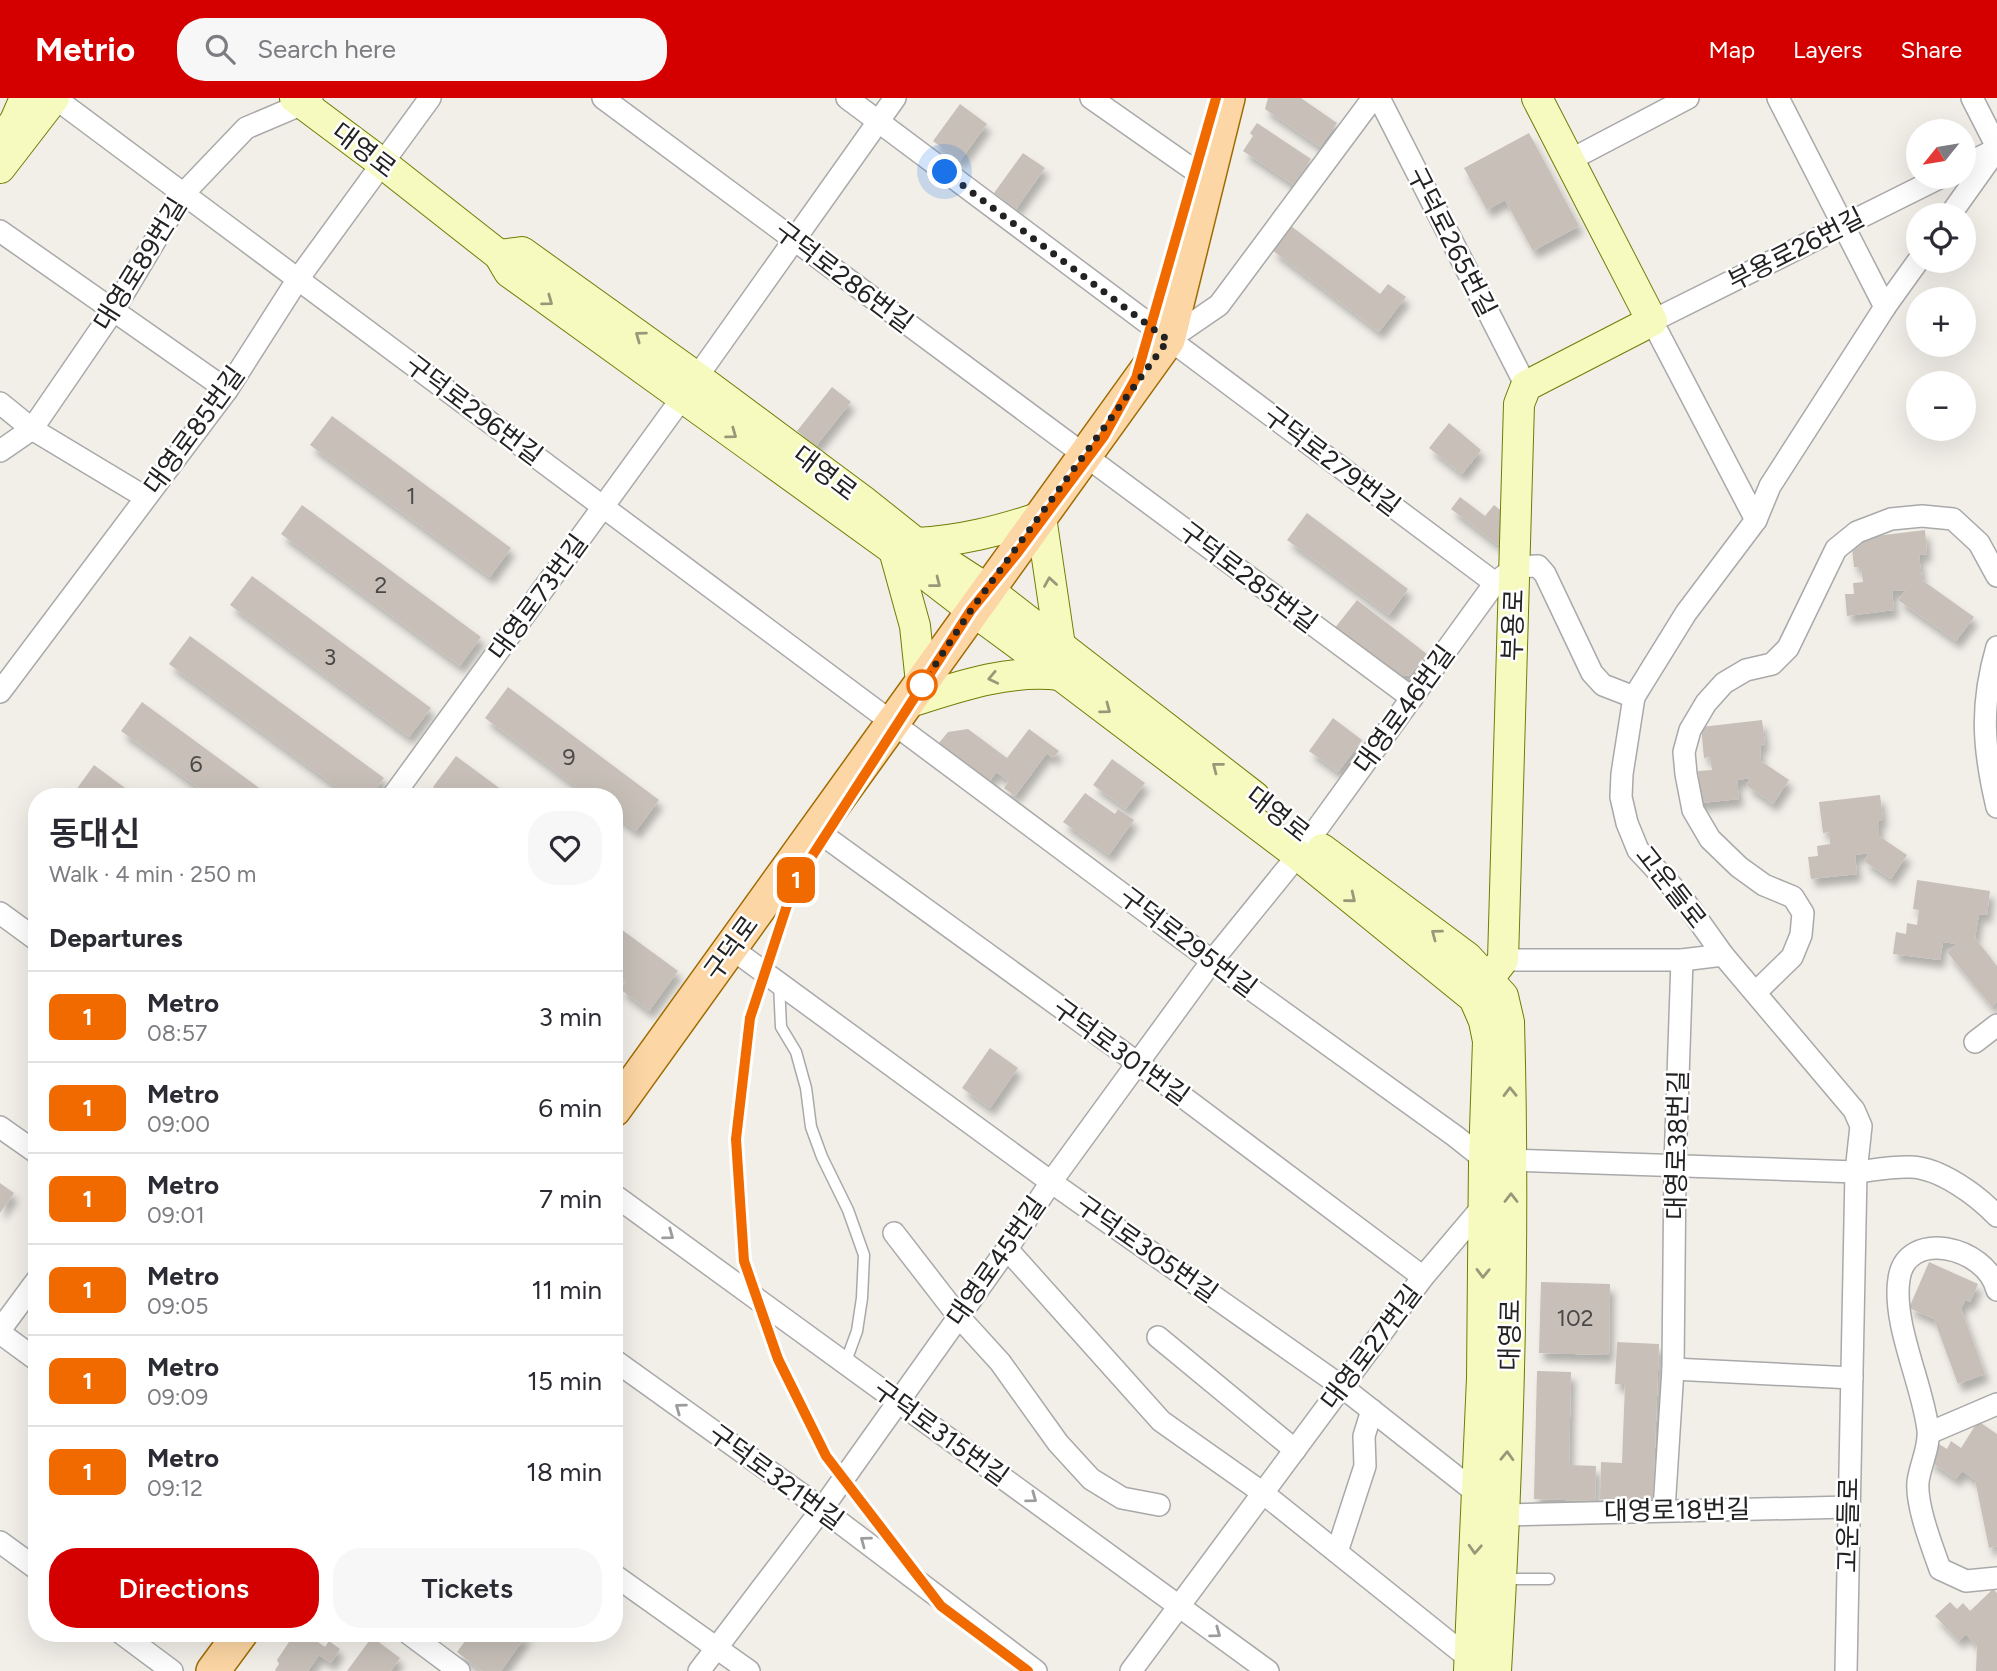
<!DOCTYPE html>
<meta charset="utf-8">
<style>
:root{--surface:#fff;--page:#f7f7f7;--text:#2b2b33;--muted:#7c7c81;--line:#e1e1e2;--accent:#d40000}
body{margin:0;font-family:Figtree,"Noto Sans KR",sans-serif;background:var(--page);color:var(--text);height:100vh;display:flex;flex-direction:column;font-size:26px;white-space:nowrap}
*{box-sizing:border-box;margin:0}
p{font-size:23px;color:var(--muted)}
.icon{flex:none;width:38px;height:38px;fill:none;stroke:currentColor;stroke-width:2;stroke-linecap:round;stroke-linejoin:round}
.map{position:relative;flex:1;overflow:hidden}
.panel{position:absolute;left:28px;top:690px;width:595px;height:854px;display:flex;flex-direction:column;background:var(--surface);border-radius:28px;box-shadow:0 7px 28px #0002}
.panel>*{flex:none}
.badge{padding:0 14px;border-radius:10px;font-size:24px;line-height:46px}
.needle{width:46px;rotate:240deg}
.buttons{position:absolute;left:1906px;top:21px;display:grid;gap:14px}
.buttons a{display:grid;place-items:center;width:70px;height:70px;border-radius:50%;background:var(--surface);box-shadow:0 7px 28px #0002;font-size:35px}
.you{position:absolute;width:35px;height:35px;margin:-18px;border:5px solid #fff;border-radius:50%;background:#1a73e8;box-shadow:0 0 0 10px #1a73e833}
.map>.badge{position:absolute;translate:-50% -50%;box-shadow:0 0 0 4px #fff}
h2{padding:0 21px;font-size:26px;line-height:63px}
.round{display:grid;place-items:center;flex:none;width:74px;height:74px;border-radius:28px;background:var(--page)}
.summary{display:flex;align-items:center;justify-content:space-between;height:119px;padding:0 21px}
h1{font-size:33px;font-weight:600;line-height:52px}
.action{display:flex;gap:14px;margin-top:auto;padding:14px 21px}
.action a{flex:1;height:80px;border-radius:28px;background:var(--accent);color:#fff;font-size:28px;font-weight:600;line-height:80px;text-align:center}
.action a+a{background:var(--page);color:var(--text)}
ul{padding:0;list-style:none}
li{display:flex;align-items:center;gap:21px;height:91px;padding:0 21px;border-top:2px solid var(--line)}
li div{flex:1}
li b{display:block;font-size:26px}
li em{font-style:normal}
li .badge{min-width:77px;font-weight:700;text-align:center}
header{display:flex;align-items:center;gap:42px;box-sizing:border-box;height:98px;padding:0 35px;background:var(--accent);color:#fff}
header strong{font-size:33px}
nav{display:flex;gap:38px;margin-inline-start:auto;font-size:24px}
.search{width:490px;height:63px;background:var(--page);display:flex;align-items:center;gap:18px;box-sizing:border-box;padding:0 24px;border-radius:28px;color:var(--muted);font-size:26px}
.map>svg:first-child{display:block}
.building{fill:#c7bfb8;filter:url(#shadow)}
.lines{fill:none;stroke-linecap:round;stroke-linejoin:round}
.lane-casing{stroke:#a9a9a9;stroke-width:13}
.street-casing{stroke:#a9a9a9;stroke-width:24}
.secondary-casing{stroke:#707d05;stroke-width:32}
.primary-casing{stroke:#a06b00;stroke-width:36}
.lane{stroke:#fff;stroke-width:10}
.street{stroke:#fff;stroke-width:21}
.secondary{stroke:#f7fabf;stroke-width:30}
.primary{stroke:#fcd6a4;stroke-width:33}
.oneway{stroke:#979978}
.oneway2{stroke:#9c9c9c}
.line-casing{stroke:#fff;stroke-width:16}
.line{stroke:#f06a00;stroke-width:10}
.walk{stroke:#222;stroke-width:7;stroke-dasharray:0 12.6}
.stop-dot{fill:#fff;stroke:#f06a00;stroke-width:3.5}
.labels{text-anchor:middle;dominant-baseline:central;stroke-width:5;stroke-linejoin:round;paint-order:stroke}
.number-label{font-size:23px;fill:#4b4948}
.street-label{font-size:26px;fill:#222;stroke:#fff}
</style>
<header>
<strong>Metrio</strong>
<div class="search"><svg class="icon" aria-label="search" viewBox="0 0 24 24"><circle cx="10" cy="10" r="6"/><path d="M15 15l6 6"/></svg>Search here</div>
<nav><a>Map</a><a>Layers</a><a>Share</a></nav>
</header>
<div class="map">
<svg width="1997" height="1573" viewBox="0 0 1997 1573">
<defs>
<filter id="shadow"><feDropShadow dx="4.5" dy="8" stdDeviation="3.5" flood-color="#0004"/></filter>
</defs>
<rect width="100%" height="100%" fill="#f2efe9"/>
<g class="building">
<path d="M1268,0H1301L1337,25L1320,49L1265,11Z"/>
<path d="M960,6L987,26L960,63L933,43Z"/>
<path d="M1257,25L1311,61L1294,87L1243,53L1253,38L1250,35Z"/>
<path d="M1529,35L1579,128L1533,153L1505,102L1487,112L1464,70Z"/>
<path d="M1023,55L1045,70L1016,111L994,95Z"/>
<path d="M1291,128L1380,196L1388,186L1406,199L1379,234L1272,152Z"/>
<path d="M832,289L851,304L816,348L797,333Z"/>
<path d="M332,318L511,450L490,479L310,347Z"/>
<path d="M1449,325L1481,352L1462,376L1429,350Z"/>
<path d="M1460,399L1485,418L1494,407L1504,415L1503,441L1498,447L1451,411Z"/>
<path d="M302,407L481,539L460,568L281,436Z"/>
<path d="M1307,415L1408,491L1389,517L1287,442Z"/>
<path d="M1925,432L1927,456L1919,457L1922,482L1974,519L1956,543L1898,502L1906,492L1892,493L1894,512L1847,518L1845,496H1854L1853,485L1863,484L1861,469H1854L1851,441Z"/>
<path d="M252,478L431,610L409,639L230,507Z"/>
<path d="M1357,502L1427,556L1410,577L1396,579L1334,531Z"/>
<path d="M190,538L384,680L371,698H349L169,566Z"/>
<path d="M508,589L659,702L636,733L614,717V698H589L485,620Z"/>
<path d="M142,604L270,698H210L121,633Z"/>
<path d="M1333,620L1362,642L1338,674L1309,653Z"/>
<path d="M1762,622L1765,646L1760,648L1761,663L1789,682L1773,706L1746,687L1751,680L1737,682L1739,701L1692,706L1690,684L1699,683L1698,673L1712,672L1710,659L1704,660L1701,629Z"/>
<path d="M968,631L1007,660L1029,631L1059,653L1053,660L1047,655L1015,698L1004,690L1009,683L996,674L990,683L939,645L948,634Z"/>
<path d="M456,658L510,698H445L433,689Z"/>
<path d="M1112,661L1145,685L1126,711L1093,687Z"/>
<path d="M94,667L136,698H76L73,696Z"/>
<path d="M1085,695L1115,716L1118,711L1134,722L1109,757L1063,724Z"/>
<path d="M1880,697L1883,721L1879,723V738L1907,757L1891,781L1864,763L1869,755L1855,757L1857,776L1811,781L1808,759L1818,758L1817,748L1830,746L1829,734L1823,735L1819,704Z"/>
<path d="M37,751V766L30,761Z"/>
<path d="M1917,782L1990,793L1987,817L1979,816L1975,840L1997,868V904L1992,909L1947,854L1957,846L1943,844L1940,862L1893,856L1896,834L1906,836L1907,825L1917,827L1919,812L1913,811Z"/>
<path d="M614,826L678,873L649,913L620,891L626,883L614,874Z"/>
<path d="M990,950L1018,970L990,1010L962,990Z"/>
<path d="M0,1085L14,1095L0,1115Z"/>
<path d="M1929,1164L1978,1186L1970,1204L1965,1202L1961,1211L1985,1276L1958,1286L1934,1221L1909,1210Z"/>
<path d="M1541,1184L1610,1186L1609,1257L1539,1255Z"/>
<path d="M1617,1244L1659,1246L1653,1403L1600,1401L1601,1364L1622,1365L1625,1286H1615Z"/>
<path d="M1537,1273L1571,1274L1569,1367L1596,1368L1595,1403L1534,1401Z"/>
<path d="M1978,1323L1997,1336V1448L1989,1450L1975,1382L1962,1373L1956,1381L1928,1362L1939,1346L1947,1351L1951,1343L1961,1350Z"/>
<path d="M1993,1491L1997,1495V1573H1976L1977,1548L1966,1536L1959,1543L1935,1518L1950,1504L1957,1511L1963,1505L1970,1513Z"/>
<path d="M295,1535H305L325,1549L329,1543L340,1551L331,1565L319,1557L308,1573H276L275,1572L279,1566L277,1562Z"/>
<path d="M471,1535H528L501,1573H482L457,1554Z"/>
<path d="M372,1539L400,1560L391,1573H347Z"/>
</g>
<g class="lines">
<defs>
<g id="lane">
<path d="M779,885L781,929L796,954L806,990L811,1029L822,1059L848,1112L864,1157L862,1200L857,1233L845,1266"/>
<path d="M1502,1481H1549"/>
</g>
<g id="street">
<path d="M55,0L1212,863L1455,1038L1484,1061L1856,1074C1874,1072 1893,1068 1911,1069C1940,1070 1977,1097 1997,1118"/>
<path d="M603,0L1412,600"/>
<path d="M847,0L1495,485"/>
<path d="M1091,0L1208,82"/>
<path d="M1379,0L1526,288"/>
<path d="M1778,0L1885,209"/>
<path d="M1972,0L1997,49"/>
<path d="M1570,62L1688,0"/>
<path d="M1964,67L1995,52"/>
<path d="M1950,117L1997,51"/>
<path d="M0,133L227,292"/>
<path d="M1168,242L1219,207L1373,0"/>
<path d="M0,305L32,331L145,399"/>
<path d="M0,353L32,331L113,213L183,96L246,30L312,2"/>
<path d="M1756,422L1652,223L1941,79"/>
<path d="M1997,549C1980,607 1983,650 1997,709"/>
<path d="M0,594L227,292L298,181L430,0"/>
<path d="M393,698L682,300L895,0"/>
<path d="M816,732L1139,966L1423,1179"/>
<path d="M0,815L37,842"/>
<path d="M731,850L1051,1084L1341,1288L1478,1396"/>
<path d="M1503,862H1682L1723,857"/>
<path d="M1756,894L1792,859L1801,837L1803,815L1793,799L1764,787L1739,769L1710,741L1693,712L1686,676L1684,654L1690,632L1706,605L1724,585L1746,572L1772,566L1788,550L1836,451L1857,434L1891,421L1922,418L1953,421L1979,445L1997,478"/>
<path d="M1975,944L1997,927"/>
<path d="M0,1029L37,1055"/>
<path d="M614,1097L1268,1573"/>
<path d="M894,1135L959,1219L1000,1264L1058,1345L1091,1381L1122,1400L1159,1407"/>
<path d="M1007,1151L1161,1323L1263,1395L1470,1561"/>
<path d="M1997,1192C1986,1148 1906,1130 1899,1181C1892,1226 1923,1287 1928,1332C1930,1349 1920,1367 1918,1384C1916,1408 1932,1448 1940,1471L1966,1483L1997,1480"/>
<path d="M0,1232L37,1182"/>
<path d="M0,1235L37,1262"/>
<path d="M1158,1239L1295,1352"/>
<path d="M614,1262L822,1411L1036,1573"/>
<path d="M1673,1271L1852,1280"/>
<path d="M1929,1335L1997,1306"/>
<path d="M1664,1412L1673,1271L1675,1067L1682,862"/>
<path d="M1506,1417L1849,1409"/>
<path d="M0,1444L37,1471"/>
<path d="M1337,1454L1365,1368L1364,1338L1372,1312"/>
<path d="M614,1477L749,1573"/>
<path d="M121,1535L172,1573"/>
<path d="M408,1535L459,1573"/>
<path d="M699,1573L822,1411L1007,1151L1051,1084L1212,863L1298,757L1495,485L1515,469L1538,468L1545,476L1592,575L1603,587L1634,599"/>
<path d="M1131,1573L1423,1179L1484,1107"/>
<path d="M1846,1573L1856,1074L1861,1028L1854,1012L1723,857L1681,798L1638,752L1627,725L1621,699L1622,676L1634,599L1686,515L1756,422L1770,388L1885,209L1918,163"/>
</g>
<g id="secondary">
<path d="M295,0L382,65L499,157L509,174L894,452L972,512L1060,577L1298,757L1474,900L1484,923L1488,943L1484,1061L1482,1280L1469,1573"/>
<path d="M2,41L15,23L25,0"/>
<path d="M0,70L54,0"/>
<path d="M499,157L522,154L695,278L862,402L916,445L987,491L1255,699"/>
<path d="M916,445C960,443 999,433 1041,419L1060,548"/>
<path d="M894,452L915,528L921,585"/>
<path d="M907,605C957,589 1007,571 1060,577"/>
<path d="M1322,751L1467,859L1503,898L1509,924C1515,1141 1509,1357 1496,1573"/>
<path d="M1477,896L1503,862L1519,306L1526,288L1652,223L1537,0"/>
</g>
<g id="primary">
<path d="M614,1012L1168,242L1228,0"/>
<path d="M213,1573L241,1535"/>
</g>
</defs>
<use href="#lane" class="lane-casing"/>
<use href="#street" class="street-casing"/>
<use href="#secondary" class="secondary-casing"/>
<use href="#primary" class="primary-casing"/>
<use href="#lane" class="lane"/>
<use href="#street" class="street"/>
<use href="#secondary" class="secondary"/>
<use href="#primary" class="primary"/>
</g>
<defs><path id="oneway-chevron" d="M-2-3.5L2.5 0L-2 3.5" fill="none" stroke-width="1.6" stroke-linecap="round" stroke-linejoin="round" transform="scale(1.75)"/></defs>
<g class="oneway">
<use href="#oneway-chevron" transform="translate(548 203) rotate(36)"/>
<use href="#oneway-chevron" transform="translate(640 238) rotate(-144)"/>
<use href="#oneway-chevron" transform="translate(732 336) rotate(36)"/>
<use href="#oneway-chevron" transform="translate(1050 484) rotate(-99)"/>
<use href="#oneway-chevron" transform="translate(936 485) rotate(38)"/>
<use href="#oneway-chevron" transform="translate(993 580) rotate(168)"/>
<use href="#oneway-chevron" transform="translate(1106 611) rotate(37)"/>
<use href="#oneway-chevron" transform="translate(1217 669) rotate(-142)"/>
<use href="#oneway-chevron" transform="translate(1351 800) rotate(39)"/>
<use href="#oneway-chevron" transform="translate(1436 836) rotate(-143)"/>
<use href="#oneway-chevron" transform="translate(1510 994) rotate(-91)"/>
<use href="#oneway-chevron" transform="translate(1511 1100) rotate(-90)"/>
<use href="#oneway-chevron" transform="translate(1483 1175) rotate(91)"/>
<use href="#oneway-chevron" transform="translate(1507 1358) rotate(-88)"/>
<use href="#oneway-chevron" transform="translate(1475 1451) rotate(93)"/>
</g>
<g class="oneway2">
<use href="#oneway-chevron" transform="translate(669 1137) rotate(36)"/>
<use href="#oneway-chevron" transform="translate(680 1310) rotate(-144)"/>
<use href="#oneway-chevron" transform="translate(1032 1400) rotate(36)"/>
<use href="#oneway-chevron" transform="translate(865 1443) rotate(-143)"/>
<use href="#oneway-chevron" transform="translate(1216 1535) rotate(36)"/>
</g>
<g class="lines">
<defs>
<path id="line" d="M1028,1573L941,1508L826,1358L778,1261L744,1163L736,1041L750,920L794,786L971,512L1018,454L1104,338L1136,280L1216,0"/>
</defs>
<use href="#line" class="line-casing"/>
<use href="#line" class="line"/>
<path class="walk" d="M922,587L971,512L1168,242L945,74"/>
</g>
<circle class="stop-dot" cx="922" cy="587" r="14"/>
<g class="labels">
<g class="number-label">
<text x="411" y="398">1</text>
<text x="381" y="487">2</text>
<text x="330" y="559">3</text>
<text x="569" y="659">9</text>
<text x="196" y="666">6</text>
<text x="1575" y="1220">102</text>
</g>
<g class="street-label">
<text transform="translate(364 52) rotate(37)">대영로</text>
<text transform="translate(1452 144) rotate(63)">구덕로265번길</text>
<text transform="translate(1796 151) rotate(-27)">부용로26번길</text>
<text transform="translate(140 166) rotate(-58)">대영로89번길</text>
<text transform="translate(844 179) rotate(37)">구덕로286번길</text>
<text transform="translate(474 312) rotate(37)">구덕로296번길</text>
<text transform="translate(194 332) rotate(-54)">대영로85번길</text>
<text transform="translate(1332 363) rotate(37)">구덕로279번길</text>
<text transform="translate(825 375) rotate(37)">대영로</text>
<text transform="translate(1248 479) rotate(37)">구덕로285번길</text>
<text transform="translate(538 499) rotate(-54)">대영로73번길</text>
<text transform="translate(1513 527) rotate(-88)">부용로</text>
<text transform="translate(1404 611) rotate(-54)">대영로46번길</text>
<text transform="translate(1278 716) rotate(38)">대영로</text>
<text transform="translate(1671 789) rotate(52)">고운들로</text>
<text transform="translate(1188 844) rotate(37)">구덕로295번길</text>
<text transform="translate(731 850) rotate(-54)">구덕로</text>
<text transform="translate(1121 954) rotate(36)">구덕로301번길</text>
<text transform="translate(1677 1047) rotate(-89)">대영로38번길</text>
<text transform="translate(1147 1151) rotate(35)">구덕로305번길</text>
<text transform="translate(996 1163) rotate(-55)">대영로45번길</text>
<text transform="translate(1510 1237) rotate(-89)">대영로</text>
<text transform="translate(1371 1249) rotate(-53)">대영로27번길</text>
<text transform="translate(941 1335) rotate(36)">구덕로315번길</text>
<text transform="translate(776 1379) rotate(36)">구덕로321번길</text>
<text transform="translate(1677 1412) rotate(-1)">대영로18번길</text>
<text transform="translate(1848 1427) rotate(-89)">고운들로</text>
</g>
</g>
</svg>
<div class="buttons">
<a><svg class="needle" viewBox="-14 -14 28 28"><path d="M0-13l5 13h-10z" fill="#e53935"/><path d="M0 13l5-13h-10z" fill="#7c7c81"/></svg></a>
<a><svg class="icon" aria-label="locate" viewBox="0 0 24 24"><circle cx="12" cy="12" r="6"/><path d="M12 2v4M12 18v4M2 12h4M18 12h4"/></svg></a>
<a>+</a>
<a>−</a>
</div>
<div class="you" style="left:945px;top:74px"></div>
<b class="badge" style="left:796px;top:782px;background:#f06a00;color:#fff">1</b>
<section class="panel">
<div class="summary"><div><h1>동대신</h1><p>Walk · 4 min · 250 m</p></div><a class="round"><svg class="icon" aria-label="heart" viewBox="0 0 24 24"><path d="M12 20l-8-8c-3-5 5-10 8-4 3-6 11-1 8 4z"/></svg></a></div>
<h2>Departures</h2>
<ul>
<li><span class="badge" style="background:#f06a00;color:#fff">1</span><div><b>Metro</b><p>08:57</p></div><em>3 min</em></li>
<li><span class="badge" style="background:#f06a00;color:#fff">1</span><div><b>Metro</b><p>09:00</p></div><em>6 min</em></li>
<li><span class="badge" style="background:#f06a00;color:#fff">1</span><div><b>Metro</b><p>09:01</p></div><em>7 min</em></li>
<li><span class="badge" style="background:#f06a00;color:#fff">1</span><div><b>Metro</b><p>09:05</p></div><em>11 min</em></li>
<li><span class="badge" style="background:#f06a00;color:#fff">1</span><div><b>Metro</b><p>09:09</p></div><em>15 min</em></li>
<li><span class="badge" style="background:#f06a00;color:#fff">1</span><div><b>Metro</b><p>09:12</p></div><em>18 min</em></li>
</ul>
<div class="action"><a>Directions</a><a>Tickets</a></div>
</section>
</div>
